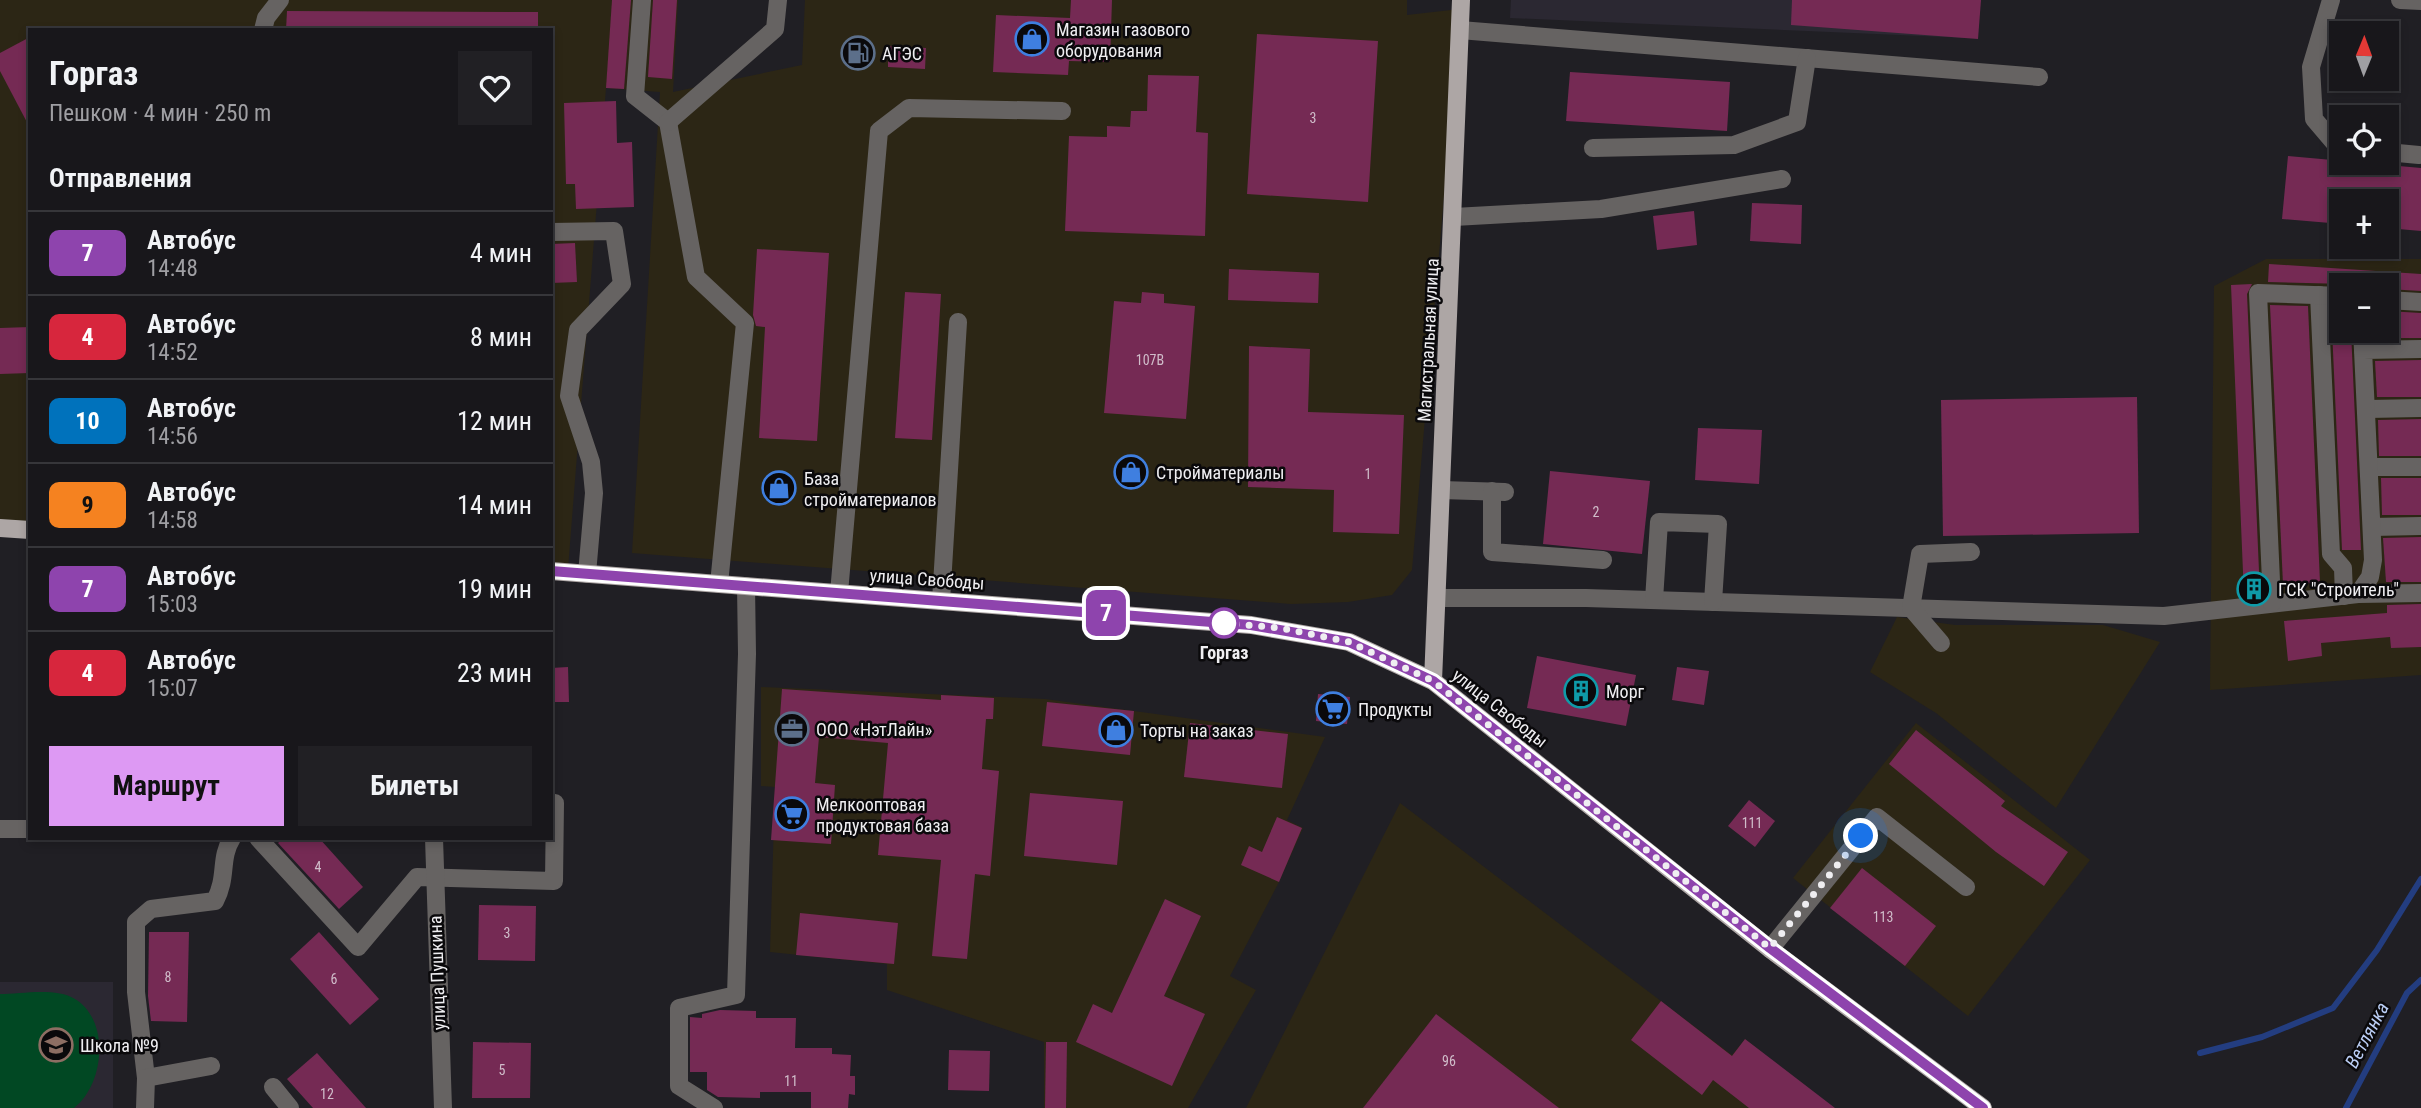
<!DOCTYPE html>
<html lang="ru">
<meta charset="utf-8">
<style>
:root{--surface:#18171b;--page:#212024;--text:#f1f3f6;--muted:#9f9fa3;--line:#36363a;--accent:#dd99f3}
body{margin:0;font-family:"Roboto Condensed",sans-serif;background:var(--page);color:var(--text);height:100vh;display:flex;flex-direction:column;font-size:26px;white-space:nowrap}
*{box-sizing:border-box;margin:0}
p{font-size:23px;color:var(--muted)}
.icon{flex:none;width:38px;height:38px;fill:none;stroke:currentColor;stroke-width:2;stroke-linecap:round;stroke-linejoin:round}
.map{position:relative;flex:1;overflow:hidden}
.drawer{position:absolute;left:28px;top:28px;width:525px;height:812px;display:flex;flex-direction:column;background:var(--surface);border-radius:0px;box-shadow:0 4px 10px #0003,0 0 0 2px var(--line)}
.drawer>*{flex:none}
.badge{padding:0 14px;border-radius:10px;font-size:24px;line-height:46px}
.needle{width:46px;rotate:1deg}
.fabs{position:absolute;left:2329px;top:21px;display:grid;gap:14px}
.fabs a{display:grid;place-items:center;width:70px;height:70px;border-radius:0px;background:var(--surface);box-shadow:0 4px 10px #0003,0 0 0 2px var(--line);font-size:35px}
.you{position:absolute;width:35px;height:35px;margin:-18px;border:5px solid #fff;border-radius:50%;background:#1a73e8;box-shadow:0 0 0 10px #1a73e833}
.map>.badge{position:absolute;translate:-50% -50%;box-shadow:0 0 0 4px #fff}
h2{padding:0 21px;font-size:26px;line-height:63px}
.round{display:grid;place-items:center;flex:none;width:74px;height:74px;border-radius:0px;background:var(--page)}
.summary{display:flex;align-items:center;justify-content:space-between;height:119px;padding:0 21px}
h1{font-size:33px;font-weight:700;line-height:52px}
.button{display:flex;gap:14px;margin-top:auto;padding:14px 21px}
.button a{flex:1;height:80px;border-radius:0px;background:var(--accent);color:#111;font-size:28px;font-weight:700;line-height:80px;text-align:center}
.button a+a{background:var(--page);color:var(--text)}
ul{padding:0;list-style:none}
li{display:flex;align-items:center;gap:21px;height:84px;padding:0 21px;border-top:2px solid var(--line)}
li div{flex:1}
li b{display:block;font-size:26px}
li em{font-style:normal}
li .badge{min-width:77px;font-weight:700;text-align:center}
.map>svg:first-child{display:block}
.built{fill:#2b2832}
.industrial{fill:#2c2615;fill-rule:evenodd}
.green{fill:#014823}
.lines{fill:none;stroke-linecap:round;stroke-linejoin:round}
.stream{stroke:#233d80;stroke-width:6}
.building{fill:#752a54}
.minor{stroke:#666362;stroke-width:18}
.major{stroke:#ada6a5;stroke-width:18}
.line-casing{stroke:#fff;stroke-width:16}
.line{stroke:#8e44ad;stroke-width:10}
.walk{stroke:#efeef1;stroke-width:7;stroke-dasharray:0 12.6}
.stop-dot{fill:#fff;stroke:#8e44ad;stroke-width:3.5}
.labels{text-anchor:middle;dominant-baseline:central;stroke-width:5;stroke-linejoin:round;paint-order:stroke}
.number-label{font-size:14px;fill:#d0bdca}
.poi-label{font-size:18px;fill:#efeef1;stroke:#0a090b;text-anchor:start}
.street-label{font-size:18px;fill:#efeef1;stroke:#0a090b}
.stop-label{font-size:18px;font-weight:bold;fill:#efeef1;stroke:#0a090b}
.water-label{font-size:19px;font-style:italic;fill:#bbcef5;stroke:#0a090b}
</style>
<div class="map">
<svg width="2421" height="1108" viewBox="0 0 2421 1108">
<rect width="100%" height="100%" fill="#201f24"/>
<g class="built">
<path d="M1511,0H1970L1969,38L1510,18Z"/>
<rect x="0" y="982" width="113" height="126"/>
</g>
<g class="industrial">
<path d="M0,0H678L673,92L802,65L805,0H1407V15L1460,9L1412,570L1392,595L1348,602L1291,604L632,553L660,92L606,88L568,569L551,568V30H30V527L0,524Z"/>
<path d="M2266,259H2421V675L2210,690L2214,286ZM2342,285H2387V331H2342Z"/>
<path d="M1897,617L1955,625H2103L2160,642L2056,808L1936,713L1870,672Z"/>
<path d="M761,687L1045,699L1325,737L1287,820L1303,828L1279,882L1230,976L1256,990L1188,1108H1044V1042L887,990V964L770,952L775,787L761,786Z"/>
<path d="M1916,723L2090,860L1968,1016L1793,878Z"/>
<path d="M1400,803L1732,1055L1745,1039L1832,1108H1246Z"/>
</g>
<path class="green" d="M0,994C21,994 56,987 75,999C111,1021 104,1085 74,1108H0Z"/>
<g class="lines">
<g class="stream">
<path d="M2200,1053L2262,1037L2333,1008L2377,950L2421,879"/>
<path d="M2346,1108L2407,993L2421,980"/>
</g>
</g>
<g class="building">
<path d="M612,0H631L624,89L606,88Z"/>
<path d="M653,0H677L672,79L648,77Z"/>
<path d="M1071,0H1112L1110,62L1069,61L1068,75L993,72L996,15L1070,18Z"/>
<path d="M1792,0H1981L1978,39L1791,25Z"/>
<path d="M287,11L538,12V30H286Z"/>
<path d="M1257,34L1378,41L1368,202L1247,194Z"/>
<path d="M30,37V128L0,71V53Z"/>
<path d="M888,46L926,48L925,69L888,67Z"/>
<path d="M1570,72L1730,82L1727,131L1566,121Z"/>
<path d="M1148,75L1199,76L1196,132L1208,133L1205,236L1065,231L1069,136L1107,137V126L1130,127L1131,111H1147Z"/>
<path d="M616,101L617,143L632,142L634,207L576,209L575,184H566L564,103Z"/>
<path d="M2288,156L2421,168V231L2387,228V201H2342V224L2282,219Z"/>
<path d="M1752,203L1802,205L1801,244L1750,241Z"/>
<path d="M1694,211L1697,245L1657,250L1653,216Z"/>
<path d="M575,243L577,282L551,283V244Z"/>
<path d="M757,249L829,253L817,441L759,438L765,327L756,326L753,315Z"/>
<path d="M2269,264L2421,274V291L2387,289V276V285L2268,282Z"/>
<path d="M1229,269L1319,273L1318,303L1228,300Z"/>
<path d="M2252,284L2247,294L2260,594L2244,596L2231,285Z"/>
<path d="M905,292L941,294L932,440L895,438Z"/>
<path d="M1142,292L1164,294V303L1195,306L1186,419L1104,413L1114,301L1141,303Z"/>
<path d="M2270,305L2308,306L2320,583L2283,584Z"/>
<path d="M2331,307H2342V331H2351L2361,550H2342Z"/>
<path d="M2387,311L2421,313V338H2374L2373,331H2387Z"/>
<path d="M30,327V373L0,374V328Z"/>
<path d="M1249,346L1310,349L1308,412L1404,415L1399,534L1333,532L1334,490L1248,487Z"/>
<path d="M2421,360V397H2377L2375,361Z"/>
<path d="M2137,397L2139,533L1943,536L1941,400Z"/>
<path d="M2421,419V456H2379L2378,420Z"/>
<path d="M1698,428L1762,430L1759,484L1695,480Z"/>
<path d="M1550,471L1650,481L1642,554L1543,544Z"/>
<path d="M2381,478H2421V515H2382Z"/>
<path d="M2421,537V582H2386L2383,538Z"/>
<path d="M2421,604V647L2391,648L2390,637L2321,643L2322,656L2288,661L2284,621L2387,613V605Z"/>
<path d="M1537,656L1636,675L1626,726L1527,708Z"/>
<path d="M568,667L569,702H551V668Z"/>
<path d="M1677,667L1709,671L1704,705L1672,700Z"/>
<path d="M782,689L941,700V695L994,698L993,719H986L982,769L999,771L990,876L975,874L967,959L932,956L941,860L878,855L888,743L819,737L815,783L835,785L831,844L771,840Z"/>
<path d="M1318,694L1350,697L1347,724L1316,721Z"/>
<path d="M1047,702L1134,711L1130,755L1042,746Z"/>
<path d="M1190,723L1288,734L1282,788L1184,777Z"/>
<path d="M1916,730L2005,801L2001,806L2068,852L2044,886L1996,852L1889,764Z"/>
<path d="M1030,793L1123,801L1117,865L1024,856Z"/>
<path d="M1749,800L1775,821L1755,847L1728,826Z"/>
<path d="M1277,817L1302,828L1279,882L1241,865L1249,846L1262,852Z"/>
<path d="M284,838H319L363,887L339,909L278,843Z"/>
<path d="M1862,868L1936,926L1905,966L1830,908Z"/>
<path d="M1165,899L1201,916L1164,996L1205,1014L1172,1086L1076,1042L1093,1004L1112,1013Z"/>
<path d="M479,905L536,906L535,961L478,960Z"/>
<path d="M800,913L898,923L894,964L796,955Z"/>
<path d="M149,932H189L187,1022L151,1021L148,996Z"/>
<path d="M319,932L379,999L350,1025L290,959Z"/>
<path d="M1661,1001L1732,1056L1745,1039L1835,1108H1749L1713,1080L1702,1095L1631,1040Z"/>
<path d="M720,1010L756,1011V1018H796L795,1048H832V1054L851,1055L850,1076H855V1095L849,1094L848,1108H811V1092H760V1098L718,1097L707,1090V1072H690V1017L702,1018V1014Z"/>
<path d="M1436,1014L1559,1108H1363Z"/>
<path d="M473,1042L531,1043L530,1098H472Z"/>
<path d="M1046,1042H1067L1066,1108H1045Z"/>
<path d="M949,1050L990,1051L989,1091L948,1090Z"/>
<path d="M317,1053L366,1108H313L287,1079Z"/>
</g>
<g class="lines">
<g class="minor">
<path d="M642,0L635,96L668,122L696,277L745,323L719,584"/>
<path d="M2331,0L2311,67L2314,119L2337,146L2342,147"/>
<path d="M2400,0L2421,1"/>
<path d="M263,30L266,18L280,0"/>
<path d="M1460,30L2039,77"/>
<path d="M668,122L775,29L778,0"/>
<path d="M1593,148L1734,145L1797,122L1807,58"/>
<path d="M2387,152L2419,155"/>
<path d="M1454,217L1601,209L1782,179"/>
<path d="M551,232L614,231L622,284L578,330L569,396L591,462L594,493L587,574"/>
<path d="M2319,295L2331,554L2343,568L2344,596"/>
<path d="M2387,300L2421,302"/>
<path d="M2362,331L2363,350"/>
<path d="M2368,409L2421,408"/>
<path d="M2370,467H2421"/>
<path d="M1442,490L1505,492"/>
<path d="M1492,491V552L1603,560"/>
<path d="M2372,527L2421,526"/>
<path d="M839,593L879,131L909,108L1062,111"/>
<path d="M2358,594L2421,593"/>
<path d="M1437,598H1586L2164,616L2358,594L2370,577L2373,560L2363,350L2421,349"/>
<path d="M1654,600L1659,522L1718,524L1713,602"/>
<path d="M941,601L958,322"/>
<path d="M2272,603L2258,293L2342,296"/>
<path d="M1941,643L1911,608L1920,554L1971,552"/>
<path d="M0,829H30"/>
<path d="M258,838L358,947L417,877L554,881L555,803H551"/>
<path d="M434,838L443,1108"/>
<path d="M1770,949L1877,817L1966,887"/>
<path d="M146,1078L136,992V922L151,909L215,901C228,876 219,859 232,838"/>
<path d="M273,1087L290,1108"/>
<path d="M145,1108L146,1078L211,1066"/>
<path d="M714,1108L679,1086V1008L736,995L747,654L746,586"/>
</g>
<g class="major">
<path d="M0,528L30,530"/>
<path d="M551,571L1251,625L1349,642L1433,681L1770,949L1983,1108"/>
<path d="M1433,681L1461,0"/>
</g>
</g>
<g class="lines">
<defs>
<path id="line" d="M551,571L1251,625L1349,642L1433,681L1770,948L1983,1108"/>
</defs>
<use href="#line" class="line-casing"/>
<use href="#line" class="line"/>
<path class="walk" d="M1224,623L1281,628L1349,642L1433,681L1770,948L1861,836"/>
</g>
<defs>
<symbol id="shop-ring" viewBox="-11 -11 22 22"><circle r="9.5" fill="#0a090b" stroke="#3f7fe0" stroke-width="1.5"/><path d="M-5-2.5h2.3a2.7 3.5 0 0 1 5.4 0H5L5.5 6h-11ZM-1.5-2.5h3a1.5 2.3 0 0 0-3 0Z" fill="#3f7fe0"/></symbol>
<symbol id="fuel-ring" viewBox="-11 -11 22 22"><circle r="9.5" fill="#0a090b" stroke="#5c6f8a" stroke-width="1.5"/><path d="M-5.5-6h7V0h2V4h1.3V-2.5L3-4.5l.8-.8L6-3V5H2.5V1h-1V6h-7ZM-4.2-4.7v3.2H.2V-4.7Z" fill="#5c6f8a"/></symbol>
<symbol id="building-ring" viewBox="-11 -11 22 22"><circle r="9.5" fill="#0a090b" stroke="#0f9aa8" stroke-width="1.5"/><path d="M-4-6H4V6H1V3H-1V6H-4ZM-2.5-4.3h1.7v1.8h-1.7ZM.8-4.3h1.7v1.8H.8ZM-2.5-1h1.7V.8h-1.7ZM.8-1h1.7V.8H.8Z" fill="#0f9aa8"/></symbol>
<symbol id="supermarket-ring" viewBox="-11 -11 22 22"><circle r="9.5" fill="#0a090b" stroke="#3f7fe0" stroke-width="1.5"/><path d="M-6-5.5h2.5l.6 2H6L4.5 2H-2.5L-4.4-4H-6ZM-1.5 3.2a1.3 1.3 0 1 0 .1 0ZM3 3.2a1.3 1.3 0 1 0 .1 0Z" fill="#3f7fe0"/></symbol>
<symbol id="office-ring" viewBox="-11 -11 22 22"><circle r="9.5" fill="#0a090b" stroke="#5c6f8a" stroke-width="1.5"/><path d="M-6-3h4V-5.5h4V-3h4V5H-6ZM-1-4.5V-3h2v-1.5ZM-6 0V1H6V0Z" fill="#5c6f8a"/></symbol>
<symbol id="school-ring" viewBox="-11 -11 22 22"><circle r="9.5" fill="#0a090b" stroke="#8d6e63" stroke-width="1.5"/><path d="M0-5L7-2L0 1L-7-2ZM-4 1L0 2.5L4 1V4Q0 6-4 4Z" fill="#8d6e63"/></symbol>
</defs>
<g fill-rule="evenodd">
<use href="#shop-ring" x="1013" y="20" width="38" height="38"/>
<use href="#fuel-ring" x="839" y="34" width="38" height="38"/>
<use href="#shop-ring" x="1112" y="453" width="38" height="38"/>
<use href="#shop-ring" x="760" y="469" width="38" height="38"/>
<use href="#building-ring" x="2235" y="570" width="38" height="38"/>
<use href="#building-ring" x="1562" y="672" width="38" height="38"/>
<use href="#supermarket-ring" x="1314" y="690" width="38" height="38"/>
<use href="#office-ring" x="773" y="710" width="38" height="38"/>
<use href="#shop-ring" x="1097" y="711" width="38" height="38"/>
<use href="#supermarket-ring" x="773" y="795" width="38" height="38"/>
<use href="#school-ring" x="37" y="1026" width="38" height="38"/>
</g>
<circle class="stop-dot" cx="1224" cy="623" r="14"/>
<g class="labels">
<g class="number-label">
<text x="1313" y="118">3</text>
<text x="1150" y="360">107В</text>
<text x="1368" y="474">1</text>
<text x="1596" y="512">2</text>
<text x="1752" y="823">111</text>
<text x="318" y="867">4</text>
<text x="1883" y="917">113</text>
<text x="507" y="933">3</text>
<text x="168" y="977">8</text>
<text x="334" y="979">6</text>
<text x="1449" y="1061">96</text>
<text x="502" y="1070">5</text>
<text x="791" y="1081">11</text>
<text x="327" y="1094">12</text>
</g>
<g class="poi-label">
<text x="1056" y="29">Магазин газового<tspan x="1056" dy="21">оборудования</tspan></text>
<text x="882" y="53">АГЭС</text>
<text x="1156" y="472">Стройматериалы</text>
<text x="804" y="478">База<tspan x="804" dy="21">стройматериалов</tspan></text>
<text x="2278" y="589">ГСК "Строитель"</text>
<text x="1606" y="691">Морг</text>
<text x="1358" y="709">Продукты</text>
<text x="816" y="729">ООО «НэтЛайн»</text>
<text x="1140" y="730">Торты на заказ</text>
<text x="816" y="804">Мелкооптовая<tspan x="816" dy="21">продуктовая база</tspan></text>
<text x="80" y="1045">Школа №9</text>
</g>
<g class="street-label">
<text transform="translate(1428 340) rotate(-87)">Магистральная улица</text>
<text transform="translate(927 579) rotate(4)">улица Свободы</text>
<text transform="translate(1500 708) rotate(38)">улица Свободы</text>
<text transform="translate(437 973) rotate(-92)">улица Пушкина</text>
</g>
<g class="stop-label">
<text x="1224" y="652">Горгаз</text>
</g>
<g class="water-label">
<text transform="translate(2367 1035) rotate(-62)">Ветлянка</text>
</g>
</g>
</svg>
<div class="fabs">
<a><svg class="needle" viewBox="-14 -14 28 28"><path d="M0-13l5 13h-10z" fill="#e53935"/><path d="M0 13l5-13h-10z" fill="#9f9fa3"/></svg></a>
<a><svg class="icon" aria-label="locate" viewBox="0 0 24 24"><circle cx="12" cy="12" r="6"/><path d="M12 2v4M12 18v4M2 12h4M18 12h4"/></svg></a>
<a>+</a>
<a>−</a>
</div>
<div class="you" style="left:1861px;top:836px"></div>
<b class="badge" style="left:1106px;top:613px;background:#8e44ad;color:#fff">7</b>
<section class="drawer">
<div class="summary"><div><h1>Горгаз</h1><p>Пешком · 4 мин · 250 m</p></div><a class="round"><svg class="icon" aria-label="heart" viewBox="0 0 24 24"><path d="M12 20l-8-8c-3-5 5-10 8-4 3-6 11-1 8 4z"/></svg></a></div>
<h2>Отправления</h2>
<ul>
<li><span class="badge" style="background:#8e44ad;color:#fff">7</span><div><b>Автобус</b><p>14:48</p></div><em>4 мин</em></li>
<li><span class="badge" style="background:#d7263d;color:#fff">4</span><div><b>Автобус</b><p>14:52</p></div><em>8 мин</em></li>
<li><span class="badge" style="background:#0072bc;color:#fff">10</span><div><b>Автобус</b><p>14:56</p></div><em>12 мин</em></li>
<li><span class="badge" style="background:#f58220;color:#111">9</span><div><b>Автобус</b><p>14:58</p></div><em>14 мин</em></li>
<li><span class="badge" style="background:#8e44ad;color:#fff">7</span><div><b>Автобус</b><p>15:03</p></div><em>19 мин</em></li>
<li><span class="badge" style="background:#d7263d;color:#fff">4</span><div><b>Автобус</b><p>15:07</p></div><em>23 мин</em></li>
</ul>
<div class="button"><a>Маршрут</a><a>Билеты</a></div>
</section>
</div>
